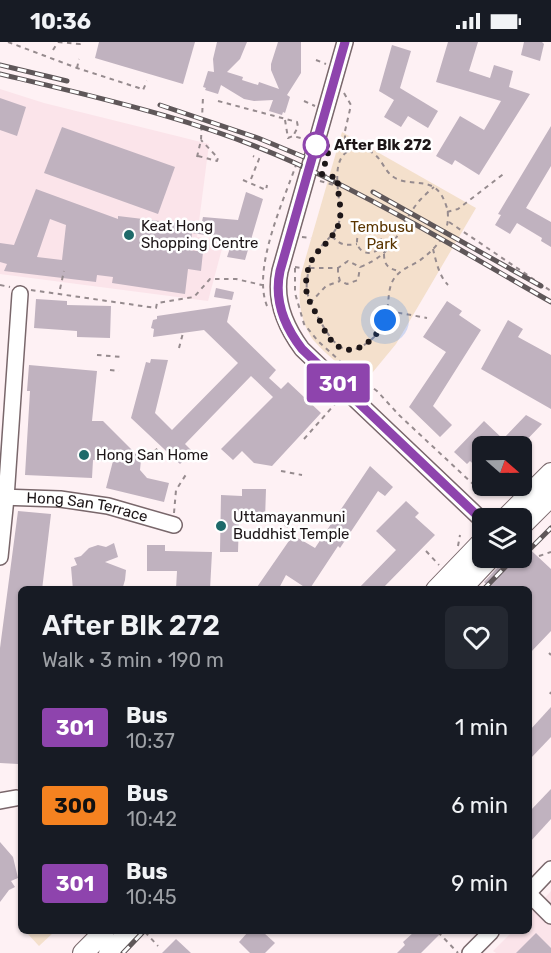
<!DOCTYPE html>
<meta charset="utf-8">
<style>
:root{--surface:#171b24;--page:#242831;--text:#f1f3f6;--muted:#9ea1a6}
body{margin:0;font-family:Rubik,sans-serif;background:var(--page);color:var(--text);height:100vh;display:flex;flex-direction:column;font-size:22px;white-space:nowrap}
*{box-sizing:border-box;margin:0}
p{font-size:20px;color:var(--muted)}
.icon{flex:none;width:33px;height:33px;fill:none;stroke:currentColor;stroke-width:2;stroke-linecap:round;stroke-linejoin:round}
.map{position:relative;flex:1;overflow:hidden}
.panel{position:absolute;left:18px;top:544px;width:514px;height:348px;display:flex;flex-direction:column;background:var(--surface);border-radius:9px;box-shadow:0 2px 4px #0004}
.panel>*{flex:none}
.badge{padding:0 12px;border-radius:4px;font-size:21px;line-height:39px}
.needle{width:39px;rotate:110deg}
.tools{position:absolute;left:472px;top:394px;display:grid;gap:12px}
.tools a{display:grid;place-items:center;width:60px;height:60px;border-radius:9px;background:var(--surface);box-shadow:0 2px 4px #0004;font-size:30px}
.you{position:absolute;width:30px;height:30px;margin:-15px;border:4px solid #fff;border-radius:50%;background:#1a73e8;box-shadow:0 0 0 9px #1a73e833}
.map>.badge{position:absolute;translate:-50% -50%;box-shadow:0 0 0 3px #fff}
.round{display:grid;place-items:center;flex:none;width:63px;height:63px;border-radius:9px;background:var(--page)}
.headline{display:flex;align-items:center;justify-content:space-between;height:102px;padding:0 24px}
h1{font-size:28px;font-weight:600;line-height:45px}
ul{padding:0;list-style:none}
li{display:flex;align-items:center;gap:18px;height:78px;padding:0 24px}
li div{flex:1}
li b{display:block;font-size:22px}
li em{font-style:normal}
li .badge{min-width:66px;font-weight:700;text-align:center}
.status{display:flex;justify-content:space-between;align-items:center;height:42px;padding:0 30px;background:var(--surface);direction:ltr}
.status svg{height:16px;fill:currentColor}
.map>svg:first-child{display:block}
.built{fill:#fbe4ea}
.green{fill:#f4e0cc}
.building{fill:#c0b2bf;fill-rule:evenodd}
.lines{fill:none;stroke-linecap:round;stroke-linejoin:round}
.minor-casing{stroke:#79676b;stroke-width:18}
.major-casing{stroke:#79676b;stroke-width:22}
.path{stroke:#968b8e;stroke-width:2;stroke-dasharray:4.5 4.5;stroke-linecap:butt}
.minor{stroke:#fff;stroke-width:15}
.major{stroke:#fff;stroke-width:20}
.rail-casing{stroke:#5f5759;stroke-width:5}
.rail{stroke:#fff;stroke-width:3;stroke-dasharray:9;stroke-linecap:butt}
.line-casing{stroke:#fff;stroke-width:14}
.line{stroke:#8e44ad;stroke-width:9}
.walk{stroke:#1d1618;stroke-width:6;stroke-dasharray:0 10.8}
.stop-dot{fill:#fff;stroke:#8e44ad;stroke-width:3}
.poi-dot{fill:#1e6a6a;stroke:#fff;stroke-width:2}
.labels{text-anchor:middle;dominant-baseline:central;stroke-width:5;stroke-linejoin:round;paint-order:stroke}
.stop-label{font-size:15px;font-weight:bold;fill:#1d1618;stroke:#fff;text-anchor:start}
.poi-label{font-size:15px;fill:#1d1618;stroke:#fff;text-anchor:start}
.park-label{font-size:15px;fill:#5a3500;stroke:#fff}
.street-label{font-size:15px;fill:#1d1618;stroke:#fff}
</style>
<div class="status"><b>10:36</b><svg viewBox="0 0 49 12"><path d="M0 12V9h3v3zM5 12V6h3v6zM10 12V3h3v9zM15 12V0h3v12zM26 1h20v11H26zM47 4h2v5h-2z"/></svg></div>
<div class="map">
<svg width="551" height="911" viewBox="0 0 551 911">
<rect width="100%" height="100%" fill="#fef1f4"/>
<g class="built">
<path d="M0,47L44,61L209,102L197,195L224,199L208,259L0,232Z"/>
<path d="M551,849V911H496L493,909L512,890H530V872Z"/>
</g>
<g class="green">
<path d="M342,90L476,166L396,302L363,342C351,332 316,305 310,293C299,275 298,253 301,232Z"/>
<path d="M26,890H51L53,891L39,904Z"/>
</g>
<g class="building">
<path d="M99,0H195L183,42L95,16Z"/>
<path d="M217,0H247L240,17L227,30L243,35L242,38L258,43L259,40L279,47L271,28V22L278,0H301V31L287,53L290,55L285,71L283,70L282,73L269,69L273,58L254,59L244,57L221,43L218,52L205,48L206,46L203,45L208,29L214,30L213,17Z"/>
<path d="M448,0H478L469,29L490,36L494,23L513,29L509,45L530,52L479,133L455,118L452,123L436,114L460,74L484,88L501,59L436,40Z"/>
<path d="M524,0H542L544,2L540,19L521,13Z"/>
<path d="M392,3L411,9L400,46L438,69L428,86L408,74L401,85L384,75L394,58L379,49Z"/>
<path d="M0,56L26,65L17,94L0,88Z"/>
<path d="M551,84V124L526,166L551,180V205L541,199L542,196L517,181L510,192L495,183L501,173L498,172Z"/>
<path d="M62,85L175,125L158,172L44,131Z"/>
<path d="M36,147L118,177V174L201,184L203,175L238,178L246,150L263,157L245,218L227,215L232,200H225V196L192,191L190,208L203,210L201,229L188,227L185,252L112,241L113,235L97,233L96,240L4,229L7,222L0,220V201L14,203ZM50,177L66,183L62,218L37,215Z"/>
<path d="M216,246L234,250L232,258L214,255Z"/>
<path d="M36,257L67,259V263L111,264L110,296L77,295V289L34,286Z"/>
<path d="M447,259L462,269L459,273L481,288L433,364L452,383L440,395L409,365L446,310L423,295Z"/>
<path d="M231,263L227,280L276,328L269,336L281,347L288,340L321,371L272,424L254,421L242,409L233,418L221,407L273,355L251,334L185,402L193,410L180,422L131,376L146,320L150,321L151,317L168,318L155,371L172,388L238,321L204,288L153,295L154,287L151,286L153,278L157,277V274Z"/>
<path d="M508,278L523,287L518,295L551,313V367L481,327Z"/>
<path d="M29,323L97,329L92,379H103L141,417L140,428L147,436L169,441L164,460L106,446L113,419L93,418L92,436L25,433L30,349H27Z"/>
<path d="M526,373L542,382L520,405H483V431L470,419L467,422L454,410L484,379L503,397Z"/>
<path d="M370,424L393,445L385,454L378,449L340,506L338,504L309,548L286,533L278,548H255L293,493L315,506Z"/>
<path d="M242,447H266L265,478H239L238,510H220L221,453L242,454Z"/>
<path d="M406,459L419,471L415,475L435,493L381,548H357L396,508L376,489Z"/>
<path d="M18,469L51,472L42,548H21V695L18,722L0,721V606Z"/>
<path d="M522,500L551,527V589L530,611V548H492L484,540L499,524L502,516H522Z"/>
<path d="M114,501L118,515L105,520L126,528L125,538L122,548H73L71,525L77,523L74,516L81,514L89,506L98,503L106,505Z"/>
<path d="M147,503H165V509L212,510L210,548L176,547L177,529H147Z"/>
<path d="M551,665V695L530,717V688Z"/>
<path d="M551,747V777L530,800V769Z"/>
<path d="M0,800L13,815L18,836L11,839L15,845L9,848L0,860Z"/>
<path d="M248,890H263L275,901L265,911H250L239,900Z"/>
<path d="M414,890H442L421,911H397L405,903L403,900Z"/>
<path d="M536,891L551,906V911H516Z"/>
<path d="M176,897L191,911H162Z"/>
</g>
<g class="lines">
<defs>
<g id="minor">
<path d="M345,0L280,229C274,258 285,284 302,307L483,479"/>
<path id="s1" d="M0,455L60,457L108,464L174,483"/>
<path d="M0,515L6,456L20,252"/>
<path d="M0,759L16,756"/>
<path d="M530,849L551,827"/>
<path d="M530,853L551,874"/>
<path d="M470,911L491,890"/>
</g>
<g id="major">
<path d="M505,477L551,431"/>
<path d="M522,483L551,454"/>
<path d="M436,548L483,499"/>
<path d="M460,548L490,516"/>
<path d="M83,911L104,890"/>
<path d="M109,911L130,890"/>
</g>
</defs>
<use href="#minor" class="minor-casing"/>
<use href="#major" class="major-casing"/>
<g class="path">
<path d="M8,0L77,26L139,46L143,48L147,39"/>
<path d="M58,0L80,2V0"/>
<path d="M53,8L58,0"/>
<path d="M316,18L326,22"/>
<path d="M77,26L79,17"/>
<path d="M344,51L351,63L345,89V111"/>
<path d="M218,59L297,80L298,85L293,94"/>
<path d="M304,59L315,64"/>
<path d="M285,78L288,96L293,94L304,97"/>
<path d="M360,106C385,111 380,129 397,137C408,142 421,139 432,144C441,149 444,157 447,166C452,189 437,206 419,219C411,224 402,227 396,234C382,250 396,275 373,296C346,321 333,302 319,277C313,265 305,254 307,239C308,229 310,218 317,209C326,198 336,192 340,177C342,155 324,108 360,106Z"/>
<path d="M198,114L217,119L218,116L201,98"/>
<path d="M197,115L201,98L203,55"/>
<path d="M322,132L338,136"/>
<path d="M251,137L259,117L253,114"/>
<path d="M243,138L266,148L267,143"/>
<path d="M320,139L337,144"/>
<path d="M447,170L458,167L506,130"/>
<path d="M449,180L551,249"/>
<circle cx="369" cy="199" r="12"/>
<path d="M332,194C340,203 345,204 357,202"/>
<path d="M302,195L311,196"/>
<path d="M433,207C436,219 439,234 448,243"/>
<path d="M384,212C384,224 389,227 400,229"/>
<path d="M295,225L302,226"/>
<path d="M295,226V251L304,282L318,299L354,332L377,349L399,373L474,443L491,454"/>
<path d="M310,226H338L348,219L360,225C399,210 396,186 420,158C424,154 429,149 434,145"/>
<path d="M338,226V232L340,239L347,242L358,238L360,225"/>
<path d="M0,243L10,245"/>
<path d="M60,247L64,229"/>
<path d="M31,248L156,266L157,261L194,255L210,237H236L262,243"/>
<path d="M310,261L326,244L340,239"/>
<path d="M267,264C252,227 283,160 296,123"/>
<path d="M389,269L427,276"/>
<path d="M179,306L183,291"/>
<path d="M97,313L123,315"/>
<path d="M110,328L119,329"/>
<path d="M354,332L355,320"/>
<path d="M304,397L335,362"/>
<path d="M154,410L159,405"/>
<path d="M281,429L302,433"/>
<path d="M174,471L176,448L187,431"/>
<path d="M270,473L288,485"/>
<path d="M458,504L460,493"/>
<path d="M426,509L439,523"/>
<path d="M539,514L551,510"/>
<path d="M549,611L551,613"/>
<path d="M550,652L551,650"/>
<path d="M145,890L158,904"/>
<path d="M438,890L458,911"/>
</g>
<use href="#minor" class="minor"/>
<use href="#major" class="major"/>
<defs>
<g id="rail">
<path d="M0,23L67,39"/>
<path d="M0,32C100,56 201,78 295,121C383,161 467,212 551,260"/>
<path d="M160,63L258,96L304,115"/>
<path d="M373,150L541,244"/>
<path d="M522,515L551,486"/>
<path d="M483,548L514,516"/>
<path d="M123,911L143,890"/>
</g>
</defs>
<use href="#rail" class="rail-casing"/>
<use href="#rail" class="rail"/>
</g>
<g class="lines">
<defs>
<path id="line" d="M345,0L280,229C274,257 284,284 302,307L483,479"/>
</defs>
<use href="#line" class="line-casing"/>
<use href="#line" class="line"/>
<path class="walk" d="M316,103L330,104L322,132L338,136C336,152 345,169 337,186C326,208 308,208 306,241C305,254 312,264 318,275C322,283 326,293 332,299C351,321 377,297 385,278"/>
</g>
<circle class="stop-dot" cx="316" cy="103" r="12"/>
<g class="poi-dot">
<circle cx="129" cy="193" r="6"/>
<circle cx="84" cy="413" r="6"/>
<circle cx="221" cy="484" r="6"/>
</g>
<g class="labels">
<g class="stop-label">
<text x="334" y="103">After Blk 272</text>
</g>
<g class="poi-label">
<text x="141" y="184">Keat Hong<tspan x="141" dy="17">Shopping Centre</tspan></text>
<text x="96" y="413">Hong San Home</text>
<text x="233" y="475">Uttamayanmuni<tspan x="233" dy="17">Buddhist Temple</tspan></text>
</g>
<g class="park-label">
<text x="382" y="185">Tembusu<tspan x="382" dy="17">Park</tspan></text>
</g>
<g class="street-label">
<text stroke="none"><textPath href="#s1" startOffset="88">Hong San Terrace</textPath></text>
</g>
</g>
</svg>
<div class="tools">
<a><svg class="needle" viewBox="-14 -14 28 28"><path d="M0-13l5 13h-10z" fill="#e53935"/><path d="M0 13l5-13h-10z" fill="#9ea1a6"/></svg></a>
<a><svg class="icon" aria-label="layers" viewBox="0 0 24 24"><path d="M12 4l9 5-9 5-9-5zM3 14l9 5 9-5"/></svg></a>
</div>
<div class="you" style="left:385px;top:278px"></div>
<b class="badge" style="left:338px;top:341px;background:#8e44ad;color:#fff">301</b>
<section class="panel">
<div class="headline"><div><h1>After Blk 272</h1><p>Walk · 3 min · 190 m</p></div><a class="round"><svg class="icon" aria-label="heart" viewBox="0 0 24 24"><path d="M12 20l-8-8c-3-5 5-10 8-4 3-6 11-1 8 4z"/></svg></a></div>
<ul>
<li><span class="badge" style="background:#8e44ad;color:#fff">301</span><div><b>Bus</b><p>10:37</p></div><em>1 min</em></li>
<li><span class="badge" style="background:#f58220;color:#111">300</span><div><b>Bus</b><p>10:42</p></div><em>6 min</em></li>
<li><span class="badge" style="background:#8e44ad;color:#fff">301</span><div><b>Bus</b><p>10:45</p></div><em>9 min</em></li>
</ul>
</section>
</div>
